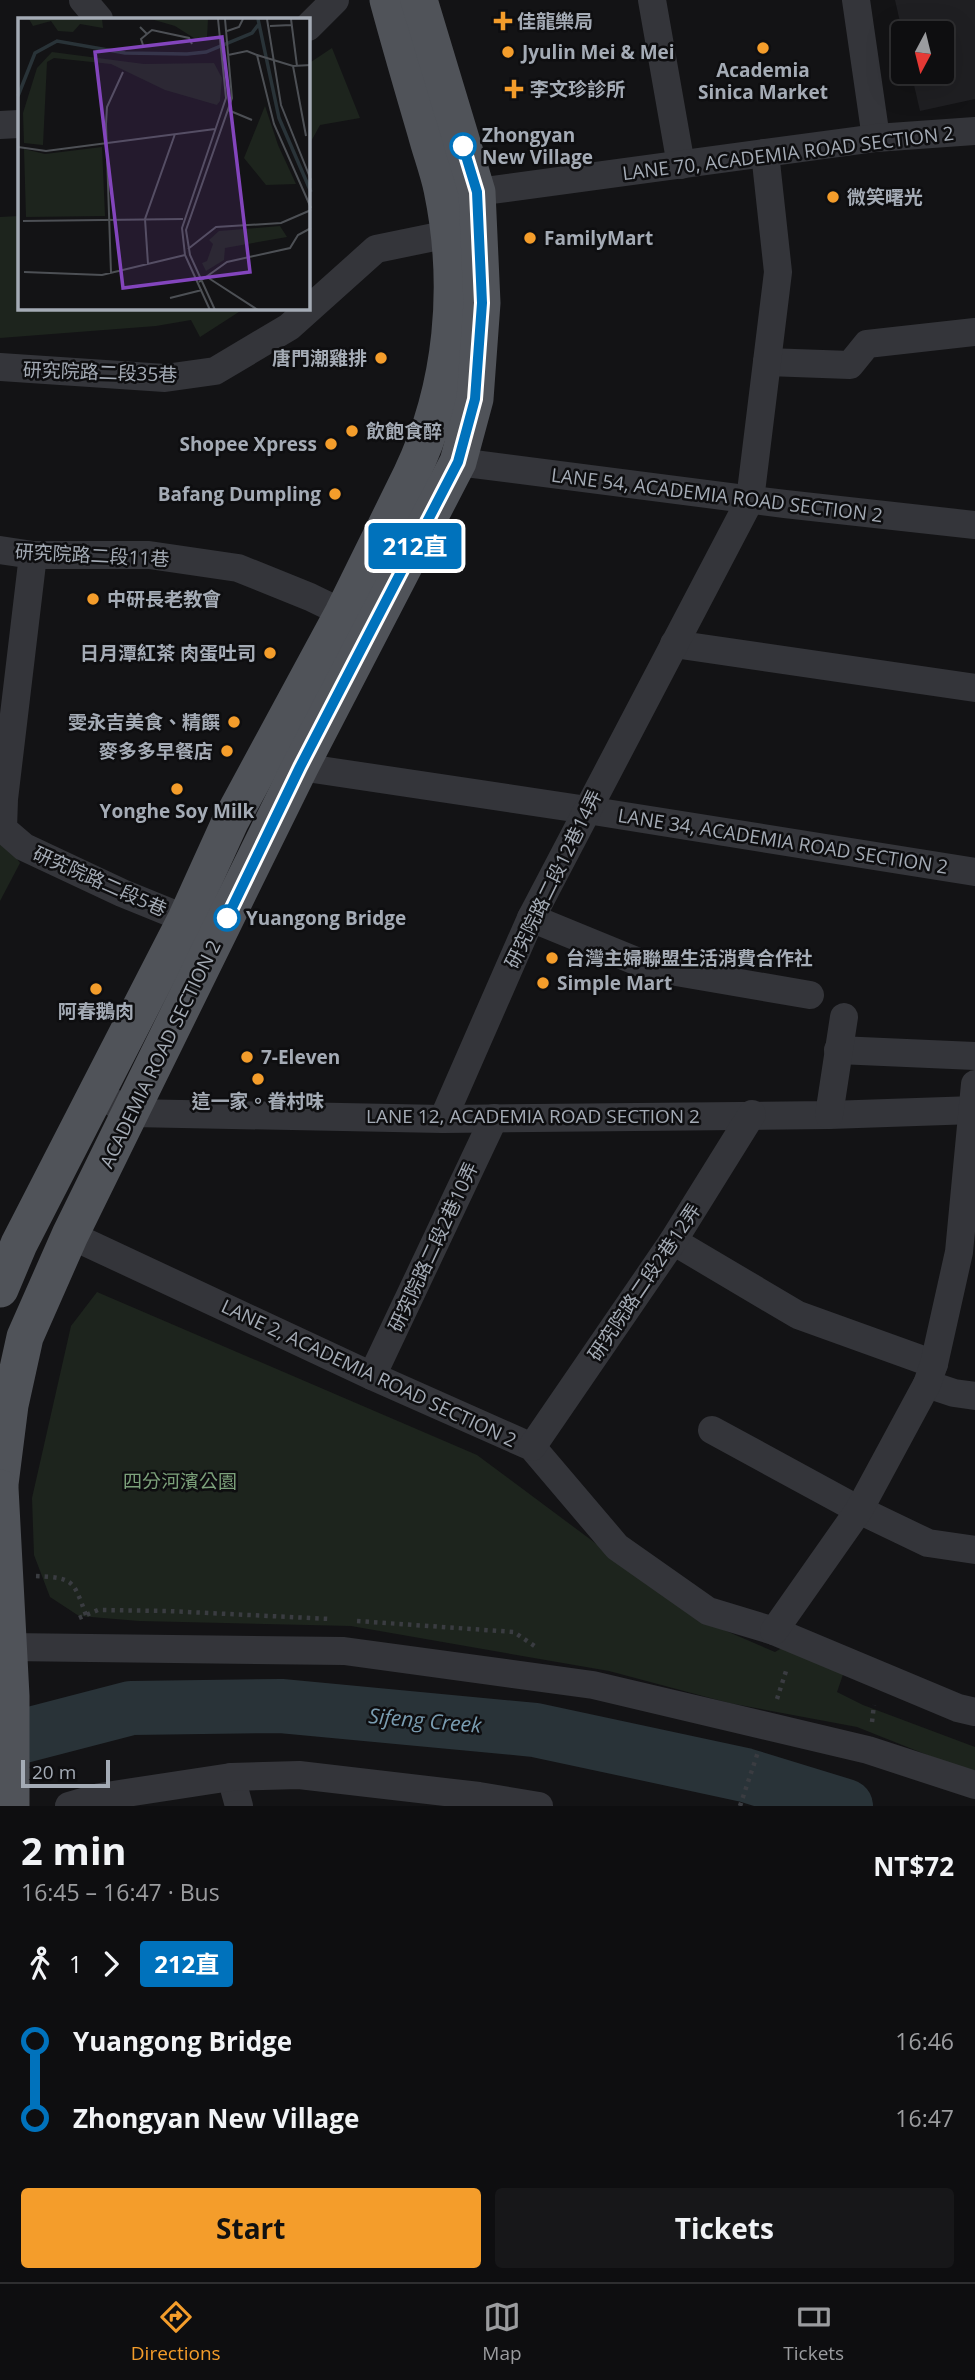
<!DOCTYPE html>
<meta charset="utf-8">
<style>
:root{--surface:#0e0e10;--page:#171719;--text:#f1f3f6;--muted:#9b9c9f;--line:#2e2e30;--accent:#f49d2b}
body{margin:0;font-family:"Open Sans","Noto Sans TC",sans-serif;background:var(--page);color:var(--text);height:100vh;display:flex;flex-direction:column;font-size:26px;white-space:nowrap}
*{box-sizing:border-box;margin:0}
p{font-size:23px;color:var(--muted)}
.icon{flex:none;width:38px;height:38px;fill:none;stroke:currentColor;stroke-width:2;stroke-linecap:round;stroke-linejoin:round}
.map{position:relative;height:1806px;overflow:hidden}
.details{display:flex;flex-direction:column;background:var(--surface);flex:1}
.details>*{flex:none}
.badge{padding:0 14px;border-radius:5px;font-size:24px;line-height:46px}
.needle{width:46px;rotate:187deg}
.controls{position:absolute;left:891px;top:21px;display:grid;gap:14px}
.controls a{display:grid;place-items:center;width:63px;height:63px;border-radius:7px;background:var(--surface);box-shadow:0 7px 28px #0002,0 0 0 2px var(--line);font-size:35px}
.scale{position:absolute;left:21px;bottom:18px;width:89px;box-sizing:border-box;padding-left:7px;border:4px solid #a4abb5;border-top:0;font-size:19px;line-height:24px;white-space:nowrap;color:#a4abb5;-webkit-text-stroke:5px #0e0e10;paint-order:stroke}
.map>.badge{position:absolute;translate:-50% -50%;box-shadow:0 0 0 4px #fff}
.legs{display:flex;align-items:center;gap:10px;height:77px;padding:0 21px;font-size:23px}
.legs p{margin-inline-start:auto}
.overview{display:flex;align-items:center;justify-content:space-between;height:119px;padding:0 21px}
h1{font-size:38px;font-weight:700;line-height:52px}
.cta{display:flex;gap:14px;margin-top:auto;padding:14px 21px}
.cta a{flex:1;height:80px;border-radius:7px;background:var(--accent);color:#111;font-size:28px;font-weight:700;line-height:80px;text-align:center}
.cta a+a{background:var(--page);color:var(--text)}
ul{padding:0 21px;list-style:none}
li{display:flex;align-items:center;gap:24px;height:77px;font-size:26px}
li i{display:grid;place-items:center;width:10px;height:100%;margin:0 9px;background:currentColor}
li i::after{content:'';width:18px;height:18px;margin:-9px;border:5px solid;border-radius:50%;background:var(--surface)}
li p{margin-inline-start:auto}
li:first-child i{background:linear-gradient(#0000 50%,currentColor 0)}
li:last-child i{background:linear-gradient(currentColor 50%,#0000 0)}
.tabs{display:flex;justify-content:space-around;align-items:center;height:98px;border-top:2px solid var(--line);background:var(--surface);font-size:19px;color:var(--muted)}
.tabs a{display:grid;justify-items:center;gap:4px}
.tabs .active{color:var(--accent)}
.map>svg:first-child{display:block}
.built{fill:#1f1f22}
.green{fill:#1d241d}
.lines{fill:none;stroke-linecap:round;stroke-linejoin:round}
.river{stroke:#293338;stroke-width:54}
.path{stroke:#3a3c41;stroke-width:4.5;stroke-dasharray:3.5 5;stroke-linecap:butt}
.minor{stroke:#34353a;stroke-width:28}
.major{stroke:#505359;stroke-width:37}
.line-1-casing{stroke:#fff;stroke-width:16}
.line-1{stroke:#0072bc;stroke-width:10}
.poi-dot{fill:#f49d2b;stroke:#0e0e10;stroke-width:2.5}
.stop-1-dot{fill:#fff;stroke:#0072bc;stroke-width:3.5}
.labels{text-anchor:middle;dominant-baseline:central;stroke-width:5;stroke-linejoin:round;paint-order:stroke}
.poi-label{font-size:19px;font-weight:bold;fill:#a4abb5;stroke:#0e0e10;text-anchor:start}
.stop-label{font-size:19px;font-weight:bold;fill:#a4abb5;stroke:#0e0e10;text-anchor:start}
.street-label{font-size:19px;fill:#a4abb5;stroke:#0e0e10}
.park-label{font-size:19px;fill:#7ca17b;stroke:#0e0e10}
.water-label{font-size:21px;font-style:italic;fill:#7a9db1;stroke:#0e0e10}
.inset-river{fill:none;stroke:#293338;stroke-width:3.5}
.inset-road{fill:none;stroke:#4d5055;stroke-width:2}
.view{fill:#8345bd;fill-opacity:0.15;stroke:#8345bd;stroke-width:3.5}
.inset-edge{fill:none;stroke:#a4abb5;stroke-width:3.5}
</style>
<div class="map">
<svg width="975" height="1806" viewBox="0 0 975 1806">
<rect width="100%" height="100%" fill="#131315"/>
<path class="built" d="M895,0H975V99L920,111L911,72H942V33L903,35Z"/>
<g class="green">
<path d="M332,48L360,118L320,125L308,147V64Z"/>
<path d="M19,216V308H245L200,337L191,320L156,326L0,338V217Z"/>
<path d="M0,835L20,863L0,901Z"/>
<path d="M97,1292L477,1455L696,1618L775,1652L792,1642L847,1663L837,1692L863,1705L975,1747V1774L857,1727L729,1703L609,1671L351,1626L139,1621L79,1616L50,1597L34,1555L32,1498L71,1326Z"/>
</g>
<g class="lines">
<path class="river" d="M0,1742L131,1708L281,1706L535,1730L745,1775L846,1806"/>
<g class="path">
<path d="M36,1576C74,1578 73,1580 86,1615"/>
<path d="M79,1618L98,1610L167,1611L331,1619"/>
<path d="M357,1621L514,1632L536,1647"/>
<path d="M777,1699L787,1668"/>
<path d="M872,1722L874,1705"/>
<path d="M740,1806L758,1752"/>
</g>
<g class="minor">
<path d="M83,0L99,19"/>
<path d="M652,0L681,165"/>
<path d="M856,0L876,138"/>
<path d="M308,27L335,0"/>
<path d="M0,125L19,124"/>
<path d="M477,192L876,138L975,131"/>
<path d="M767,362L850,365L867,344L975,332"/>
<path d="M0,367L165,378L215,371L289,327L376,249L449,234"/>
<path d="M458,462L785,504L975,525"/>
<path d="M0,550L33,555H149L238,568L310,597L343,613"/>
<path d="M33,555L4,799L3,829L24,847L122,893L186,919"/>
<path d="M674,644L975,688"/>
<path d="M300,767L587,810L975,872"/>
<path d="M531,918L653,968L810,995"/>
<path d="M838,1050L975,1056"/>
<path d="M114,1103L132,1113L443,1119L829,1115L975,1110"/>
<path d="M829,1115L844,1017"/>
<path d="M443,1119L531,918L750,500L778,272L765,153"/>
<path d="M70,1235L372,1376L532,1447L617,1547L708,1611L774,1631L958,1708L975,1712"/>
<path d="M673,1241L798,1315L934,1364"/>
<path d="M372,1376L494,1118"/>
<path d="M927,1384L954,1393L975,1396"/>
<path d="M712,1430L859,1510L928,1543L975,1550"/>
<path d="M532,1447L673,1241L752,1114"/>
<path d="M774,1631L859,1510L927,1384L934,1364L959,1252L975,1084"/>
<path d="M0,1650L8,1647L344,1651L593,1685L868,1750L975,1785"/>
<path d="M231,1777L239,1806"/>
<path d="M69,1806L100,1797L231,1777L299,1775L479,1796L539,1806"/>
</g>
<g class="major">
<path d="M0,1289L19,1244L186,919L230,822L343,613L411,475C453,387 462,285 442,189C438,170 431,152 426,133C413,89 400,44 388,0"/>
<path d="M0,1484L10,1405L25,1337L70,1235L300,767L458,462L475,399L482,303L477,192L419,0"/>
<path d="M0,1488L11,1696V1806"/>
</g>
</g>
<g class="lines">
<defs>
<path id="line-1" d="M227,918L300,767L458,462L475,399L482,303L477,192L463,146"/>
</defs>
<use href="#line-1" class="line-1-casing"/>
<use href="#line-1" class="line-1"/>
</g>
<g class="poi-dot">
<path d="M499.5 10.5h7v7h7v7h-7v7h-7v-7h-7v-7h7z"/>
<circle cx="763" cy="48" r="7"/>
<circle cx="508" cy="52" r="7"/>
<path d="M510.5 78.5h7v7h7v7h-7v7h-7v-7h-7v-7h7z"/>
<circle cx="833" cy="197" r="7"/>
<circle cx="530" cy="238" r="7"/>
<circle cx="381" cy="358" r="7"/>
<circle cx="352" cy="431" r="7"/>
<circle cx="331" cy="444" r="7"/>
<circle cx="335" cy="494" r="7"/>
<circle cx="93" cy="599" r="7"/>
<circle cx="270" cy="653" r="7"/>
<circle cx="234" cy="722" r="7"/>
<circle cx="227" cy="751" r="7"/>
<circle cx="177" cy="789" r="7"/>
<circle cx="552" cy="958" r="7"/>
<circle cx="543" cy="983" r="7"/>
<circle cx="96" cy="989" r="7"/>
<circle cx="247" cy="1057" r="7"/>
<circle cx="258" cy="1079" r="7"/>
</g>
<g class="stop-1-dot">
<circle cx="463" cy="146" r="12"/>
<circle cx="227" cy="918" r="12"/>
</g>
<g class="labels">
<g class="poi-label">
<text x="517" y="21">佳龍樂局</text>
<text x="522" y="52">Jyulin Mei &amp; Mei</text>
<text x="763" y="70" text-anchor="middle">Academia<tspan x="763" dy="22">Sinica Market</tspan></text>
<text x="530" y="89">李文珍診所</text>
<text x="847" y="197">微笑曙光</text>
<text x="544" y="238">FamilyMart</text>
<text x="367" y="358" text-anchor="end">唐門潮雞排</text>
<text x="366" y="431">飲飽食醉</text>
<text x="317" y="444" text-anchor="end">Shopee Xpress</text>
<text x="321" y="494" text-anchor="end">Bafang Dumpling</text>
<text x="107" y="599">中研長老教會</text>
<text x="256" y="653" text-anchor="end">日月潭紅茶 肉蛋吐司</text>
<text x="220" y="722" text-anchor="end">雯永吉美食、精饌</text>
<text x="213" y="751" text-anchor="end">麥多多早餐店</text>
<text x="177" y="811" text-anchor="middle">Yonghe Soy Milk</text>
<text x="566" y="958">台灣主婦聯盟生活消費合作社</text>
<text x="557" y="983">Simple Mart</text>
<text x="96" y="1011" text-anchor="middle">阿春鵝肉</text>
<text x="261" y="1057">7-Eleven</text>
<text x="258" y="1101" text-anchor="middle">這一家。眷村味</text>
</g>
<g class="stop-label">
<text x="482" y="135">Zhongyan<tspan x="482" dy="22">New Village</tspan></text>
<text x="246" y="918">Yuangong Bridge</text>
</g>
<g class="street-label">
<text transform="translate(788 153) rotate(-7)">LANE 70, ACADEMIA ROAD SECTION 2</text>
<text transform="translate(100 372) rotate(2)">研究院路二段35巷</text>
<text transform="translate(717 495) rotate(7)">LANE 54, ACADEMIA ROAD SECTION 2</text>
<text transform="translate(92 555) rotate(3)">研究院路二段11巷</text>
<text transform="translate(783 841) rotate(9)">LANE 34, ACADEMIA ROAD SECTION 2</text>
<text transform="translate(553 879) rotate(-64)">研究院路二段12巷14弄</text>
<text transform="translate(100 881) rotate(24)">研究院路二段5巷</text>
<text transform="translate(160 1054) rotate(-64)">ACADEMIA ROAD SECTION 2</text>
<text x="533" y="1116">LANE 12, ACADEMIA ROAD SECTION 2</text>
<text transform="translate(433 1247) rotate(-65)">研究院路二段2巷10弄</text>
<text transform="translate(644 1282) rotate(-56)">研究院路二段2巷12弄</text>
<text transform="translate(369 1373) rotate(25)">LANE 2, ACADEMIA ROAD SECTION 2</text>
</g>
<g class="park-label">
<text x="180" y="1481">四分河濱公園</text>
</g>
<g class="water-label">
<text transform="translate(425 1720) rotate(5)">Sifeng Creek</text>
</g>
</g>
<g transform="translate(18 18)">
<rect width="292" height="292" fill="#131315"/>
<path d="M11,1H84L85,10L62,6L55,14L40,13L33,3L15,8ZM133,1H190L189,19L179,22L157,8ZM34,34L126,46L196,45L204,60L202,83L199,87L147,72L93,46L36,40L29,44L25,127L6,125L5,95L19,50ZM247,88L260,127L278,166L248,167L226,140ZM84,129L87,198L8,199L6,131L27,136ZM262,208L269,219L207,230L206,242L188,253L184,245L189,243L195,226L191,222L201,213Z" fill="#1d241d"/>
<path class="inset-river" d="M240,1L261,100L293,174M0,78L17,35L39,23L107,35L169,36L188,34L234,15L241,6"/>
<path class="inset-road" d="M249,1L263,87L293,162M273,1L279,48M252,8L273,7M122,9L129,16L123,21L125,27M209,13L221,9L225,1M129,16L134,12L171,20L174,26M210,37L229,33L239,37L256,106L293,190M239,37L275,48L293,47M275,48L288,118M210,92L234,102M0,129L28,133L197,111M5,203L165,201M170,231L198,209L263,205L293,192M130,246L127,201L157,116M6,254L84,257L167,237M93,255L88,106L89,89L105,54M189,259L240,292M181,264L209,244L272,230L280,217L293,210M152,280L184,272M192,292L167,237L164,210L208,80L200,1M197,292L172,237L168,212L214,80L207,1"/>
<path class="view" d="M204,19L232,254L105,270L77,34Z"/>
<rect width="292" height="292" class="inset-edge"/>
</g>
</svg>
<div class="controls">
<a><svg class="needle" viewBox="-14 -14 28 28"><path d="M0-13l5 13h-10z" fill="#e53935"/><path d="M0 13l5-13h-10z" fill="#9b9c9f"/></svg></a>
</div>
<div class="scale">20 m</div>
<b class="badge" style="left:415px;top:546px;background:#0072bc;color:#fff">212直</b>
</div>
<section class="details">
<div class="overview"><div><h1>2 min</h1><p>16:45 – 16:47 · Bus</p></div><b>NT$72</b></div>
<div class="legs"><svg class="icon" aria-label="walk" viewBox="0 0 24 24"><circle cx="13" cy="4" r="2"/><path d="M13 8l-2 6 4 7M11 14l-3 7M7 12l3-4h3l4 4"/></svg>1<svg class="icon" aria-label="forward" viewBox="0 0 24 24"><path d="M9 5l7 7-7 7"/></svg><b class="badge" style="background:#0072bc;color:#fff">212直</b></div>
<ul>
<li><i style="color:#0072bc"></i><b>Yuangong Bridge</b><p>16:46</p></li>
<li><i style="color:#0072bc"></i><b>Zhongyan New Village</b><p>16:47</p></li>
</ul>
<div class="cta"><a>Start</a><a>Tickets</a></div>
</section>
<nav class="tabs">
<a class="active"><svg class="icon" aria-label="directions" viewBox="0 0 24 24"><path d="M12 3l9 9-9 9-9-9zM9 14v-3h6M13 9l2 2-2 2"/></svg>Directions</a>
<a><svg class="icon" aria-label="map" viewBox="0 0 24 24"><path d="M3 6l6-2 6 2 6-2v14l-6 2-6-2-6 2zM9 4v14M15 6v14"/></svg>Map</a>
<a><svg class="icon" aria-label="tickets" viewBox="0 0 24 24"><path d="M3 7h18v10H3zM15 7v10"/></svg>Tickets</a>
</nav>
